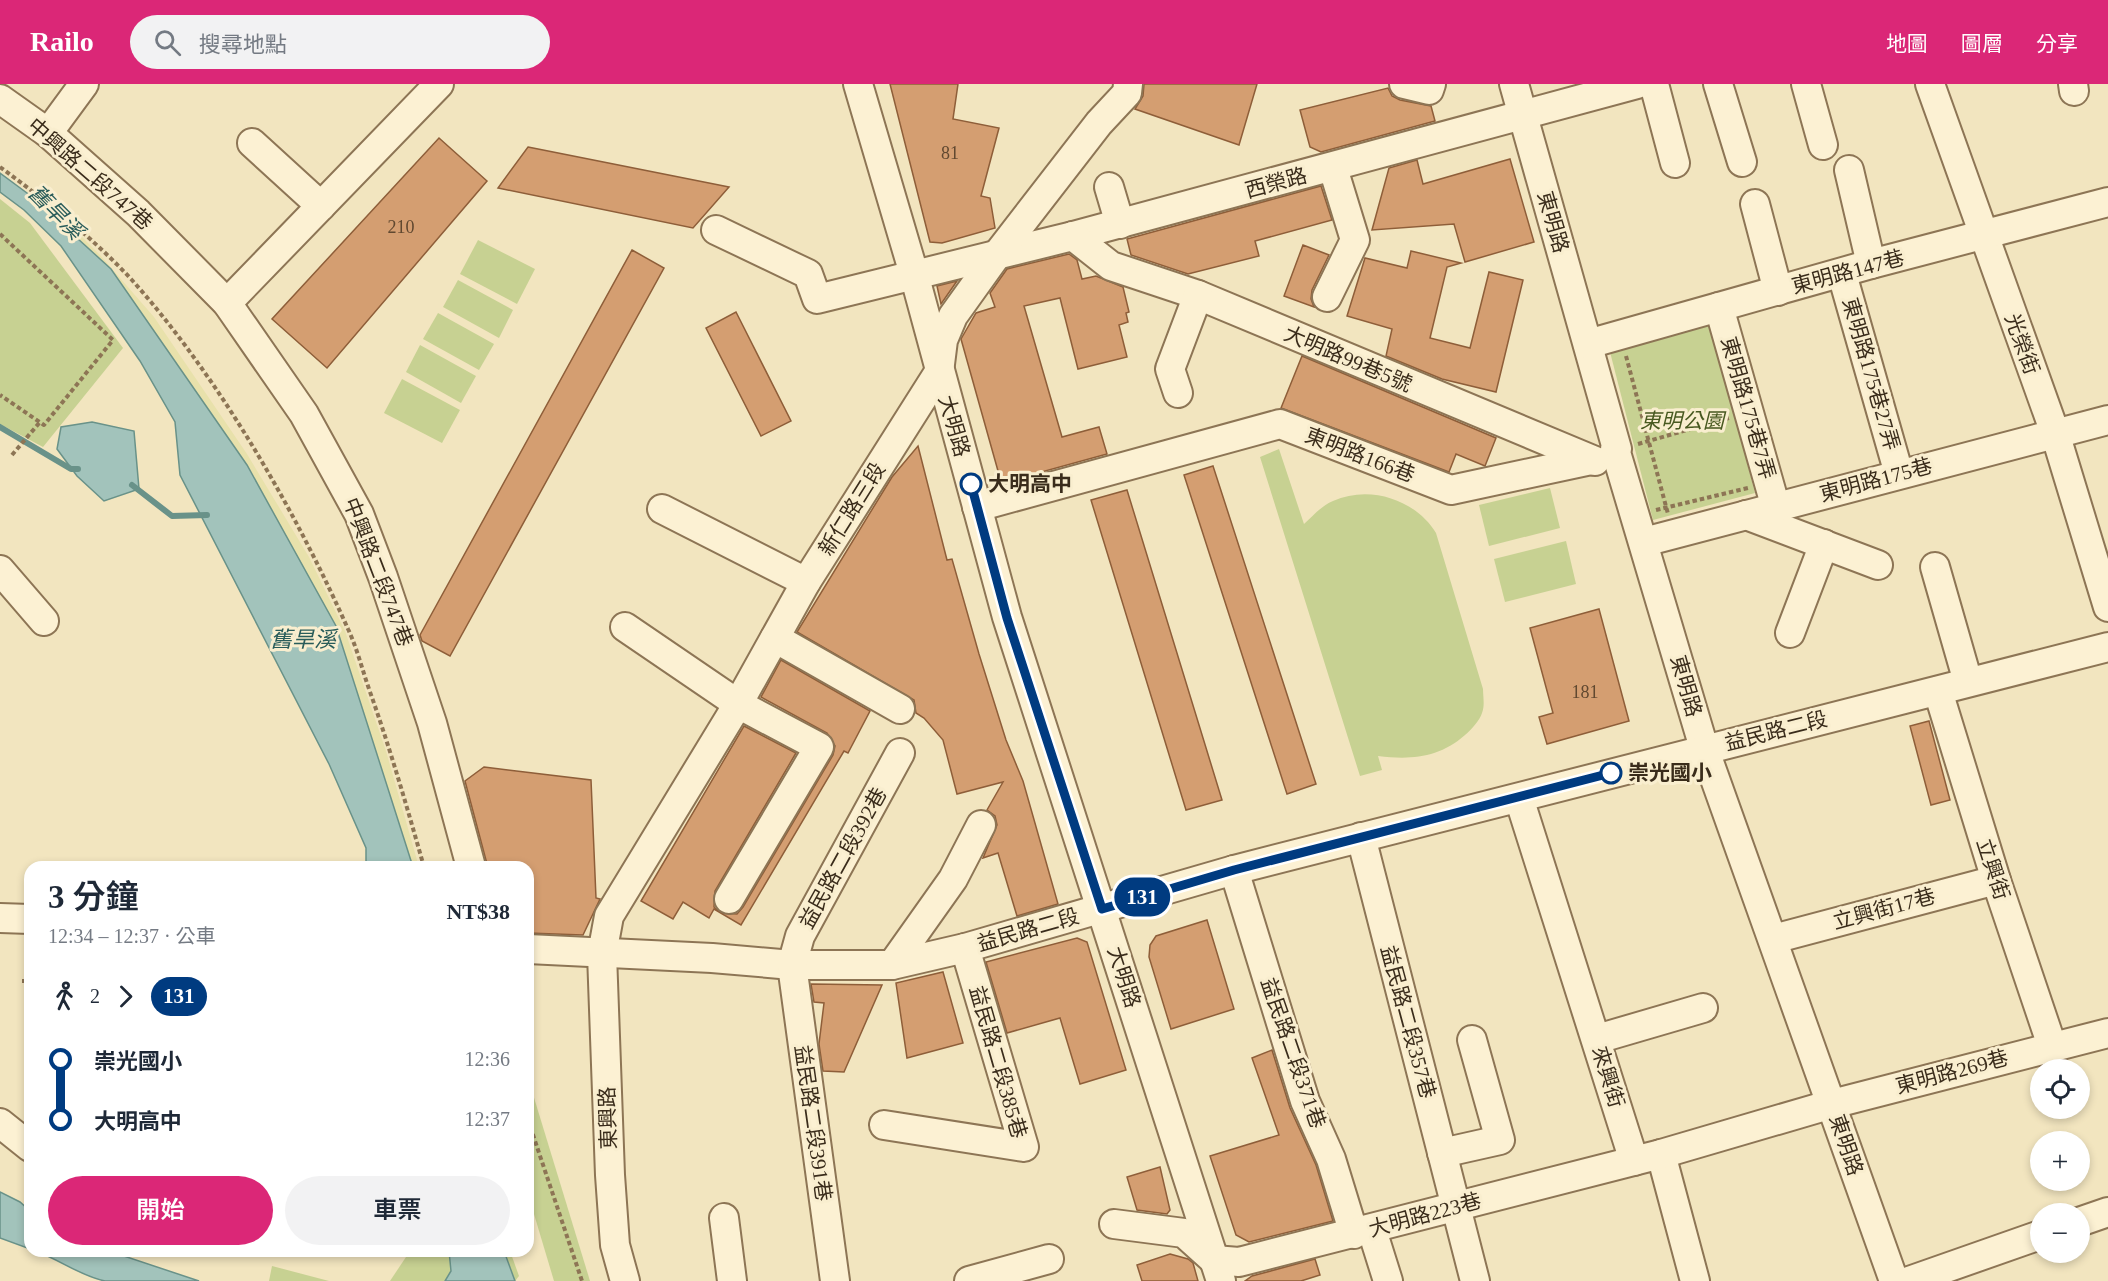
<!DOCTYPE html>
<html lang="zh-TW">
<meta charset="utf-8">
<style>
:root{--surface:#fff;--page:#f2f2f3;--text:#1f2937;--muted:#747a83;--accent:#db2777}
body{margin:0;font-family:"Times New Roman","Noto Sans TC",serif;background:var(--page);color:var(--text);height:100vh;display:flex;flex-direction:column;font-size:22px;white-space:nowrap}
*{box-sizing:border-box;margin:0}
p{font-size:20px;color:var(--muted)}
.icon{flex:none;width:33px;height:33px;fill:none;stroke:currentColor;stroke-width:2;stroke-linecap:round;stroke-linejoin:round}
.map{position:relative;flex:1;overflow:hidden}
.details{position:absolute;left:24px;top:777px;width:510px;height:396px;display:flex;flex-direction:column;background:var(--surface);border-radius:18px;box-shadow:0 3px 9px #0003}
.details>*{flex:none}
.badge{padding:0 12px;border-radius:20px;font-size:21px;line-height:39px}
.fabs{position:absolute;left:2030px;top:975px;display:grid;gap:12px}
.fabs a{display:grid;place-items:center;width:60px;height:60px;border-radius:50%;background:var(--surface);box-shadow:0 3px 9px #0003;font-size:30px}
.map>.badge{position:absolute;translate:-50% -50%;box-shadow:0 0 0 3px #fff}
.legs{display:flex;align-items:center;gap:9px;height:66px;padding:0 24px;font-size:20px}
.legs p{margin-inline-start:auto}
.overview{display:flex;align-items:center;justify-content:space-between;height:102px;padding:0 24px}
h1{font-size:33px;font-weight:600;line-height:45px}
.cta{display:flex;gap:12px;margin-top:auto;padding:12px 24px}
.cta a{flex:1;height:69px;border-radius:36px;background:var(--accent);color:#fff;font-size:24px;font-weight:600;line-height:69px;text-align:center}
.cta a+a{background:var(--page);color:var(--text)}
ul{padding:0 24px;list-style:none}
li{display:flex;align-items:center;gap:21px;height:60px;font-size:22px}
li i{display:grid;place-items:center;width:9px;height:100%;margin:0 8px;background:currentColor}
li i::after{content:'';width:15px;height:15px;margin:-8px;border:4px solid;border-radius:50%;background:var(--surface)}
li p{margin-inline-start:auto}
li:first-child i{background:linear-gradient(#0000 50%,currentColor 0)}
li:last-child i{background:linear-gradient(currentColor 50%,#0000 0)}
header{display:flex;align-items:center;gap:36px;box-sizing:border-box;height:84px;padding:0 30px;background:var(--accent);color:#fff}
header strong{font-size:28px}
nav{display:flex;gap:33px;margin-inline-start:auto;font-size:21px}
.search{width:420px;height:54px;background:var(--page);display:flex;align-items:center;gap:15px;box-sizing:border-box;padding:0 21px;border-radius:33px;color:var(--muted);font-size:22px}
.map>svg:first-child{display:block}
.farmland{fill:#e8e1ab}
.green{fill:#c7d192}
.water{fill:#a2c3bb;stroke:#699289;stroke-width:1.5}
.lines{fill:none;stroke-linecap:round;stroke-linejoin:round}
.stream{stroke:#699289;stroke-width:6}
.building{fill:#d49e71;stroke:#8e5e39;stroke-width:1.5}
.minor-casing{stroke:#8d7555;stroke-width:32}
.path{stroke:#8d7555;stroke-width:4;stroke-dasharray:4.5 3;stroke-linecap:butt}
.minor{stroke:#fcf1d3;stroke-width:28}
.line-1-casing{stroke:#fff;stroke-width:14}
.line-1{stroke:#003b80;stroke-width:9}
.stop-1-dot{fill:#fff;stroke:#003b80;stroke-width:3}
.labels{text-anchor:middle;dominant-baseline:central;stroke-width:6;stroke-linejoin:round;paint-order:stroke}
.number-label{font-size:18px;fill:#604830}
.street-label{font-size:21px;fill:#3a2c1b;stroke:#f9eecf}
.park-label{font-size:21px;font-style:italic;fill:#485920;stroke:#f9eecf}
.stop-label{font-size:21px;font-weight:bold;fill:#3a2c1b;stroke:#f9eecf;text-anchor:start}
.water-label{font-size:22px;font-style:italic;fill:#295c5a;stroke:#f9eecf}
</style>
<header>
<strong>Railo</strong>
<div class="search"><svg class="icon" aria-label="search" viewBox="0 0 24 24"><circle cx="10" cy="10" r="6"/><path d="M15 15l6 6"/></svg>搜尋地點</div>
<nav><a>地圖</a><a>圖層</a><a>分享</a></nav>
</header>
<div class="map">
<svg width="2108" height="1197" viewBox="0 0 2108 1197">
<rect width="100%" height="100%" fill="#f2e5bf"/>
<path class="farmland" d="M42,113L100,171L154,233L247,370L309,473L345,547L386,667L419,783H408L132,252L36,120Z"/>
<g class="green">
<path d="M0,115L30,139L123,264L43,363L0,340Z"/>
<path d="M478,156L535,185L517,220L460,190Z"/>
<path d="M458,196L513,226L499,254L443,223Z"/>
<path d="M438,229L494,260L479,286L423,255Z"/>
<path d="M1710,238L1755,409L1653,436L1609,264Z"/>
<path d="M420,261L476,292L461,319L406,288Z"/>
<path d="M402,295L460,326L442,359L384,329Z"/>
<path d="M1279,365L1304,440C1313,432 1321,422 1333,417C1370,400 1416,416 1436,449L1483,605C1483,612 1485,622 1482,629C1480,636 1471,646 1465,651C1439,674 1411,676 1378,672L1382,686L1360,692L1260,373Z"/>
<path d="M1550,404L1560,444L1489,462L1479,421Z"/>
<path d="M1566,457L1576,500L1505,518L1494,475Z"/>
<path d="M528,994L590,1197H554L528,1110Z"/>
<path d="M410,1167H510L519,1192L515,1197H390Z"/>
<path d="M272,1182L329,1197H269Z"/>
</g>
<g class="water">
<path d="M0,89L31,112L111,185L247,381L336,542L413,783H366V764L329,680L180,391L175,338L140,277L61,162L24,126L0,108Z"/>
<path d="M92,338L134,347L139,405L104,417L77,392L57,365L61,343Z"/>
<path d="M0,1108L20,1118L30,1127V1165L0,1154Z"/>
<path d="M35,1167H109L199,1197C170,1197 132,1197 105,1197C80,1192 59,1175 35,1167Z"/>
<path d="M449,1167H504L515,1197H445L451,1187Z"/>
</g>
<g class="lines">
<g class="stream">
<path d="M0,343L71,385H78"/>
<path d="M132,401L172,432L207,431"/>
</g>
</g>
<g class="building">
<path d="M890,0H958L953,35L999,44L981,112L990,114L995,144L942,159L930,158Z"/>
<path d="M1144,0H1257L1239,61L1135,25L1143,12Z"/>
<path d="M1388,4L1392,12L1400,16L1431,22L1435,37L1321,68L1310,63L1300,26Z"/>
<path d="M439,54L487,97L327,284L272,235Z"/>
<path d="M528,63L729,103L693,144L498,104Z"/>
<path d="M1510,75L1534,158L1465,178L1454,140L1372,146L1389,84L1417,76L1423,100Z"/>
<path d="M1321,102L1332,136L1255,157L1259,172L1188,190L1131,171L1127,155Z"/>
<path d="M1303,161L1329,171L1312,206L1311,215L1314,223L1284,212Z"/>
<path d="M632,166L664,184L450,572L422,557L420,551Z"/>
<path d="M1411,167L1461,179L1447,183L1430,254L1470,264L1489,188L1523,196L1496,308L1442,295L1386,272L1392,245L1347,232L1365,174L1407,184Z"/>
<path d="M1069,170L1077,176L1082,195L1096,192L1123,203L1129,228L1126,229L1128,238L1119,241L1127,273L1078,285L1060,214L1024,222L1062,353L1099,343L1107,370L1005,398L1000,394L961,255L976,229L995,223L990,209L1007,185Z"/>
<path d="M957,197L941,220L937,202Z"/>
<path d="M736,228L791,337L761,352L706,244Z"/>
<path d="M1302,272L1496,354L1485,382L1456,370L1449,388L1281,324Z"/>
<path d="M918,362L947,476L952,475L979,570L1006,656L1023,697L1058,820L1017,832L998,769L983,774L997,741L995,732L987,726L1003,698L957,710L943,656L924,634L916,629L914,616L797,548L892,393Z"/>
<path d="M1213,382L1316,700L1287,710L1184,391Z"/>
<path d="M1127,406L1222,716L1186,726L1091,416Z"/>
<path d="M1599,525L1629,637L1547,660L1539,633L1553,629L1530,544Z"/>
<path d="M781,576L870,627L848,669L844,667L741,841L714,825L709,834L683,818L673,835L641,817L744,642L796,669L715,807L714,823L721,829L737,830L743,823L833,671L835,662L827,649L761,613Z"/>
<path d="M1929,637L1950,716L1931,721L1910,642Z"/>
<path d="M484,683L591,696L596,814L600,815L583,851L528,849V783L487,780L465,697Z"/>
<path d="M1207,836L1234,925L1171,945L1149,873L1150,861L1156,852Z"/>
<path d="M1077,854L1087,858L1126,986L1080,1000L1060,934L1007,949L986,878Z"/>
<path d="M943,888L963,959L907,974L896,899Z"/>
<path d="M811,900L882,901L844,988L823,987L819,960L824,919L814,918Z"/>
<path d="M1272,966L1290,1024L1316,1081L1333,1137L1249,1158L1236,1151L1210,1072L1279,1051L1252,974Z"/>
<path d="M1160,1083L1170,1126L1167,1130L1137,1126L1127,1093Z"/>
<path d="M1170,1170L1188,1175L1193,1179L1198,1197H1142L1137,1181Z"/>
<path d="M1315,1175L1320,1191L1301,1197H1245L1252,1192Z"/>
</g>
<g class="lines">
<defs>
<g id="minor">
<path d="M858,0L914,190L1007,533L1221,1197"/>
<path d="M1404,0L1429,6L1431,0"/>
<path d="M1514,0L1617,365H1615L1704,664L1894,1197"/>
<path d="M1654,0L1675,79"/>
<path d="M1718,0L1742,78"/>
<path d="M1806,0L1823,61"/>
<path d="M1930,0L2055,349L2108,523"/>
<path d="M2073,0L2074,7"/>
<path d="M0,15L48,49L138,129L227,219L304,330L359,430L383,493L432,639L471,783"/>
<path d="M48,49L84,0"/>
<path d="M252,59L321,122"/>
<path d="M1849,86L1871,180"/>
<path d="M1109,103L1120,140"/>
<path d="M1755,120L1778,207"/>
<path d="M716,146L808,190L817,215L1073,152L1637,0"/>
<path d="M1073,152L1111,182L1198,211L1595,377"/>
<path d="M1842,190L1899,390"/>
<path d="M1327,213L1355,156L1333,84"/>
<path d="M227,219L439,0"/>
<path d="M1719,223L1776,424"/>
<path d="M1588,260L1871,180L2108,118"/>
<path d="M1178,309L1170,285L1198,211"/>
<path d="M977,423L1280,340L1451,406L1591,376"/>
<path d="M662,425L806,498"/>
<path d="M1746,431L1878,481"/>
<path d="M1644,458L2108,336"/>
<path d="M1935,483L1968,598"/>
<path d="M0,486L44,537"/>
<path d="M625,543L738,620L819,663L729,815"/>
<path d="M1790,549L1824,460"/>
<path d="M775,554L900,625"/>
<path d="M1938,607L1996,796L2052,962"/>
<path d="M1519,714L1634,1077"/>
<path d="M1361,753L1475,1197"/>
<path d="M1234,786L1305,1017L1331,1075L1354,1150"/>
<path d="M0,834L30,835"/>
<path d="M1773,855L1996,796"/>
<path d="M528,865L712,874L792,881H892L965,864L1234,786L2108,563"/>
<path d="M892,881L953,795L981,741"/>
<path d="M1597,955L1703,924"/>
<path d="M0,1039L30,1063"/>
<path d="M884,1041L1024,1063L965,864"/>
<path d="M1442,1069L1500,1056L1472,956"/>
<path d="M1661,1070L1695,1197"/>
<path d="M724,1134L732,1197"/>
<path d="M2079,1138L2108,1128"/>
<path d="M1114,1140L1184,1149L1214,1176L1239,1178L1661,1070L1832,1020L2108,949"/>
<path d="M1372,1146L1388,1197"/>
<path d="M625,1197L615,1161L610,1091L602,870L609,832L738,620L806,498L939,288L943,256L953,232L996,172L1099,39L1127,9L1128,0"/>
<path d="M835,1197L792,881L800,852L900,669"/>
<path d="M969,1197L1049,1175"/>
<path d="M1909,1197L2040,1151"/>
</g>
</defs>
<use href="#minor" class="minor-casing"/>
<g class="path">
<path d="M0,83C46,117 92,153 131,195C219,293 295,426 348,545C357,564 362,585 369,605C390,664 407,723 424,783"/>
<path d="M0,150L113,256L44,341L0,311"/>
<path d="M1626,272L1668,430"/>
<path d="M1638,360L1729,334"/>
<path d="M12,371L40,338"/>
<path d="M1656,426L1748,404"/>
<path d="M22,897H30"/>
<path d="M528,1036L582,1197"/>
</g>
<use href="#minor" class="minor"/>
</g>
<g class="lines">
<defs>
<path id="line-1" d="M971,400L1007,534L1102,825L1234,786L1611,689"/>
</defs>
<use href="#line-1" class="line-1-casing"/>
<use href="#line-1" class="line-1"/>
</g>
<g class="stop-1-dot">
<circle cx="971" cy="400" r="10"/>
<circle cx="1611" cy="689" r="10"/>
</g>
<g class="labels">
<g class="number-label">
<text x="950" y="69">81</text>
<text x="401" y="143">210</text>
<text x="1585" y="608">181</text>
</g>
<g class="street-label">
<text transform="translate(90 90) rotate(41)">中興路二段747巷</text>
<text transform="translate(1276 99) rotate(-15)">西榮路</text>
<text transform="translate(1553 138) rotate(74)">東明路</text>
<text transform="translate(1848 188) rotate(-15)">東明路147巷</text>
<text transform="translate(2022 260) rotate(70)">光榮街</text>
<text transform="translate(1348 275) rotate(23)">大明路99巷5號</text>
<text transform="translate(1871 290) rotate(74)">東明路175巷27弄</text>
<text transform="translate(1748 324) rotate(74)">東明路175巷7弄</text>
<text transform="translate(954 342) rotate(74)">大明路</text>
<text transform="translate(1360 371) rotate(21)">東明路166巷</text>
<text transform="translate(1876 396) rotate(-15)">東明路175巷</text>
<text transform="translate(852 425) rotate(-58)">新仁路三段</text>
<text transform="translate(378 488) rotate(69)">中興路二段747巷</text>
<text transform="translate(1686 602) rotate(74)">東明路</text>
<text transform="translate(1776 647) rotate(-14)">益民路二段</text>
<text transform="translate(843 774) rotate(-61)">益民路二段392巷</text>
<text transform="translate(1993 785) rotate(72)">立興街</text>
<text transform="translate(1884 825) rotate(-15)">立興街17巷</text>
<text transform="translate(1028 846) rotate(-16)">益民路二段</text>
<text transform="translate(1124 893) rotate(72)">大明路</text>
<text transform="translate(1408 938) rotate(75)">益民路二段357巷</text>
<text transform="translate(1293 969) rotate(71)">益民路二段371巷</text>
<text transform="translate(998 978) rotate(74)">益民路二段385巷</text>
<text transform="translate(1952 988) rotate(-15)">東明路269巷</text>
<text transform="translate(1608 993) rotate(73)">來興街</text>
<text transform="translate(608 1034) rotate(-92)">東興路</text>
<text transform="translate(813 1039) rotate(82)">益民路二段391巷</text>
<text transform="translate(1846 1061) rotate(71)">東明路</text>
<text transform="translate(1425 1131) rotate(-15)">大明路223巷</text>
</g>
<g class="park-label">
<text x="1682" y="337">東明公園</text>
</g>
<g class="stop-label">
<text x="988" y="400">大明高中</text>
<text x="1628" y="689">崇光國小</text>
</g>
<g class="water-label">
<text transform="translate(56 128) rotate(45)">舊旱溪</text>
<text x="303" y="555">舊旱溪</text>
</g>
</g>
</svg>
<div class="fabs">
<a><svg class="icon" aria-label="locate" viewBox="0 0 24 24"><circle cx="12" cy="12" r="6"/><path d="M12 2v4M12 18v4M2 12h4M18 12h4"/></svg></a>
<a>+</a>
<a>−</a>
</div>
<b class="badge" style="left:1142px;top:813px;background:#003b80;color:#fff">131</b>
<section class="details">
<div class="overview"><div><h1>3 分鐘</h1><p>12:34 – 12:37 · 公車</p></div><b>NT$38</b></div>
<div class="legs"><svg class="icon" aria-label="walk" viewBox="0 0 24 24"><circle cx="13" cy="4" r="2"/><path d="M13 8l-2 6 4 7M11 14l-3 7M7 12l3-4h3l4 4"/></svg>2<svg class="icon" aria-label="forward" viewBox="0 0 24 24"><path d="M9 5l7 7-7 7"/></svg><b class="badge" style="background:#003b80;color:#fff">131</b></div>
<ul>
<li><i style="color:#003b80"></i><b>崇光國小</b><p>12:36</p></li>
<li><i style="color:#003b80"></i><b>大明高中</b><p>12:37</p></li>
</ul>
<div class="cta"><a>開始</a><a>車票</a></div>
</section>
</div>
